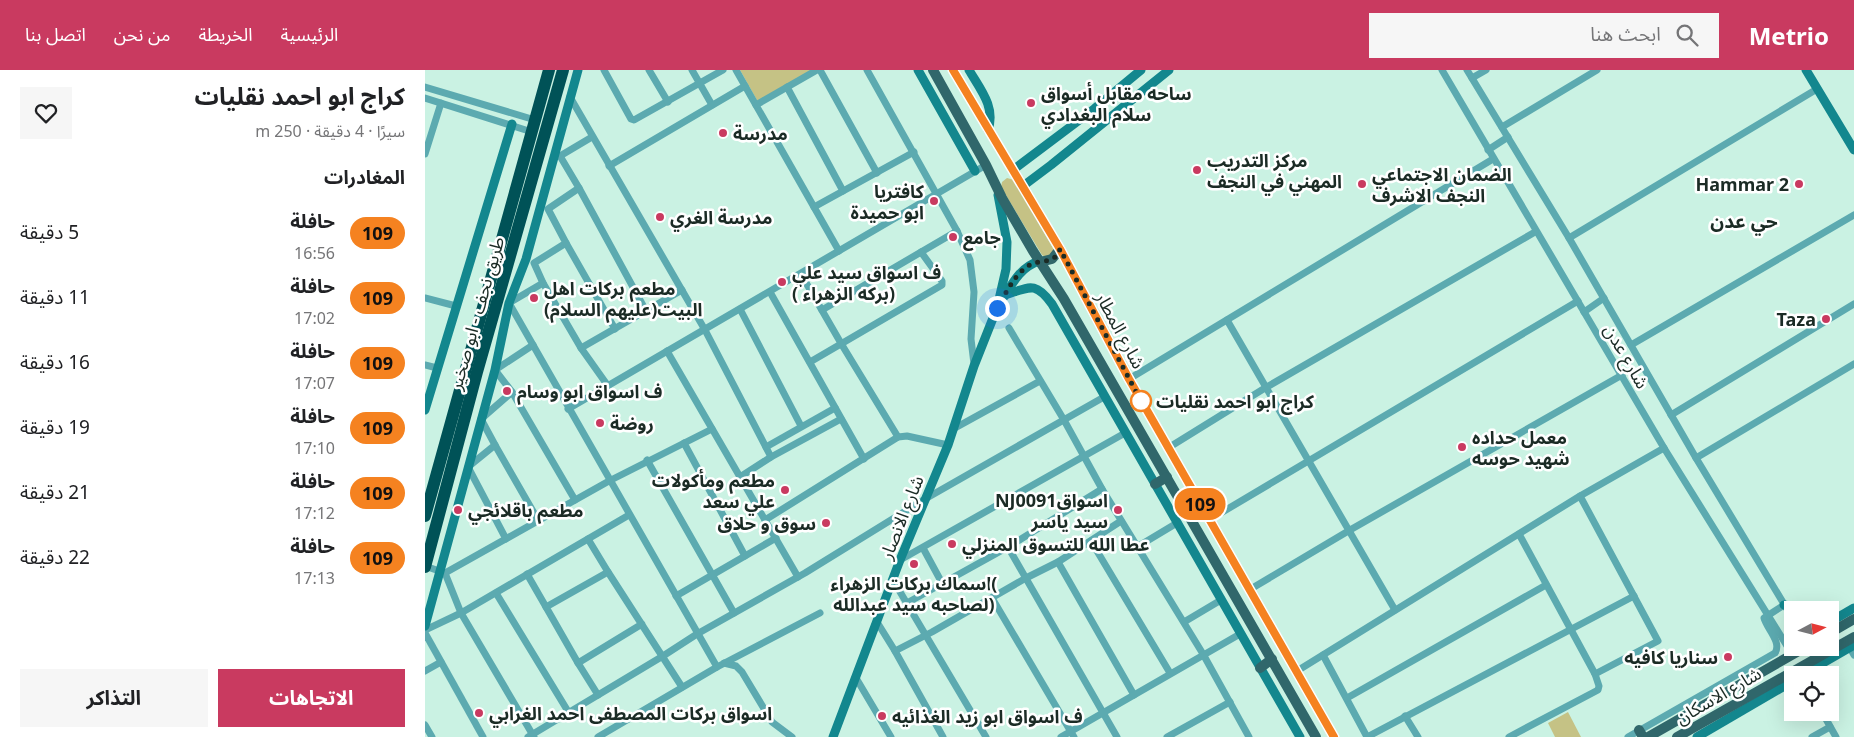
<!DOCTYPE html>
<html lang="ar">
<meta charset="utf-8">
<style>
:root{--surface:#fff;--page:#f6f6f6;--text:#202124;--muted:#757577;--accent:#c93a60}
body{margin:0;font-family:"Noto Sans","Noto Sans Arabic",sans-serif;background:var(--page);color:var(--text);direction:rtl;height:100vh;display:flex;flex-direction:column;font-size:19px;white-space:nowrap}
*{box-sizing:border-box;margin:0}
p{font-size:16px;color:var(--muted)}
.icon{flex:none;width:28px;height:28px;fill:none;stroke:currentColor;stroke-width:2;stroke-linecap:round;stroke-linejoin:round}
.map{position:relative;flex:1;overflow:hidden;direction:ltr}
.drawer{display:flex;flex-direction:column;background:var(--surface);width:425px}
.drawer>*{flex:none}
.badge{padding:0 10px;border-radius:16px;font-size:18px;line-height:32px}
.needle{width:32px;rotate:83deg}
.tools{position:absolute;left:1359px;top:531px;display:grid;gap:10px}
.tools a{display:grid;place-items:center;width:55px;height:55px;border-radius:0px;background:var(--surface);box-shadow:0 5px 20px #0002;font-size:25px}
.you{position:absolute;width:25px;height:25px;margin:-12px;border:4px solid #fff;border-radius:50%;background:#1a73e8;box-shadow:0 0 0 8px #1a73e833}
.map>.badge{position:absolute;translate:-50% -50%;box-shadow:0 0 0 2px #fff}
h2{padding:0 20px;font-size:19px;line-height:45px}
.round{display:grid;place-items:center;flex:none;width:52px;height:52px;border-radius:0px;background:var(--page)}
.head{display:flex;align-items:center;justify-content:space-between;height:85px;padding:0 20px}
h1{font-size:24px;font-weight:700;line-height:38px}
.button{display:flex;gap:10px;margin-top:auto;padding:10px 20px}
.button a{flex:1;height:58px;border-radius:0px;background:var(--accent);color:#fff;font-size:20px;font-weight:700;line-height:58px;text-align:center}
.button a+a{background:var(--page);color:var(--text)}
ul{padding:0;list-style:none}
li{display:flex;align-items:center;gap:15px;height:65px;padding:0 20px}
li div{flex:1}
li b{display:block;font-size:19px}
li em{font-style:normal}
li .badge{min-width:55px;font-weight:700;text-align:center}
header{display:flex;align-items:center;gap:30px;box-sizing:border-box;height:70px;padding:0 25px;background:var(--accent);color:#fff}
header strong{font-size:24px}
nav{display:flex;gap:28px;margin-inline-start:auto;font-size:18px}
.search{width:350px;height:45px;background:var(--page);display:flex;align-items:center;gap:12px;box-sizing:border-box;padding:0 18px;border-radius:0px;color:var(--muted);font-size:19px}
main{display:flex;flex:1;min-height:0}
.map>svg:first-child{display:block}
.green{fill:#c5c285}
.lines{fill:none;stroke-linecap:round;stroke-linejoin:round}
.street{stroke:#5caab0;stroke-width:7}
.secondary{stroke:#13878e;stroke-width:9}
.primary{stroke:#30676b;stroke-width:10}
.highway{stroke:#005257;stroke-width:12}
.line-casing{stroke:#fff;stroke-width:11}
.line{stroke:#f58220;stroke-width:8}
.walk{stroke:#1b2b25;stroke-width:5;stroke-dasharray:0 9}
.poi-dot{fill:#c93a60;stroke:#fff;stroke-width:2}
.stop-dot{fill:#fff;stroke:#f58220;stroke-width:2.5}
.labels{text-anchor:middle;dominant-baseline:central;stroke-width:5;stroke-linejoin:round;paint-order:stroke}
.poi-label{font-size:18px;font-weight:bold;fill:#1b2b25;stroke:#fff;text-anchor:start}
.street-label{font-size:18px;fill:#1b2b25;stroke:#fff}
.stop-label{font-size:18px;font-weight:bold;fill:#1b2b25;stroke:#fff;text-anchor:start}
.neighbourhood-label{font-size:19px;font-weight:bold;fill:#1b2b25;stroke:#fff}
</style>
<header>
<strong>Metrio</strong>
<div class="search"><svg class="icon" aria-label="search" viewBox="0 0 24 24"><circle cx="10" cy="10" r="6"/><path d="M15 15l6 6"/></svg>ابحث هنا</div>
<nav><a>الرئيسية</a><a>الخريطة</a><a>من نحن</a><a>اتصل بنا</a></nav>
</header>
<main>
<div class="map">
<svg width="1429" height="667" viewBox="0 0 1429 667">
<rect width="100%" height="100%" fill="#caf2e3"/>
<g class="green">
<path d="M315,0H388L333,32Z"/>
<path d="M582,108L589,110L628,178V183L620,187L617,185L576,117L577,112Z"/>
<path d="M1143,642L1156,667H1130L1123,653Z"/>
</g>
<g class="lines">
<g class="street">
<path d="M179,0L206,49L209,50L298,0"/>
<path d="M224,0L243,32"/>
<path d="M267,0L287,35"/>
<path d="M311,0L414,181"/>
<path d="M395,0L452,103"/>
<path d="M1017,0L1239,378L1367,584"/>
<path d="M1042,0L1144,168L1271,388L1368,549"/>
<path d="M1047,8L1061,0"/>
<path d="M0,17L110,50"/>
<path d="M362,17L418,121"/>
<path d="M145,27L280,260L346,387"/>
<path d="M0,28L107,62"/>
<path d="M331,35L392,0"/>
<path d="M1077,57L1172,0"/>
<path d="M167,67L135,86L154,118L123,139L141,173L109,193L118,213L156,278L183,316"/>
<path d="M1063,80L1083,67"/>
<path d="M0,84L16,33"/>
<path d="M184,96L320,16"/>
<path d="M154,118L221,241"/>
<path d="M389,137L489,82"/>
<path d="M532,161L545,190L549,222L546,269L549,294"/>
<path d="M1144,168L1392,19"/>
<path d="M141,173L190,259"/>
<path d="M376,204L417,275L473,367"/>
<path d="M118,213L84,233L292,597"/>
<path d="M345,222L439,389"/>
<path d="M0,228L31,236"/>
<path d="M315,239L376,356"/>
<path d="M397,240L532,161L442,0"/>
<path d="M1159,242L1179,228"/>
<path d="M802,250L970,540"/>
<path d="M584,258L639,350L677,419L778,584L824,667"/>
<path d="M1206,275L1429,145"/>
<path d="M156,278L257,220"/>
<path d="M242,281L373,507"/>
<path d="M385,292L517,215V211L496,182"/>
<path d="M0,295L12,298"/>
<path d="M704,309L1068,89"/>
<path d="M87,322L150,430"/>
<path d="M143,339L561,95"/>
<path d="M1246,345L1429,234"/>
<path d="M530,358L615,311"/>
<path d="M259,373L320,486"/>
<path d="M70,375L113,450"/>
<path d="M341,377L410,338"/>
<path d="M743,378L840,318L1110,162"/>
<path d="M1271,388L1429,294"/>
<path d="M222,390L309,543"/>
<path d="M315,407L346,387L416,349"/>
<path d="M1155,426L1233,571L1170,604"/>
<path d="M340,450L473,367L482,366L523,375"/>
<path d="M784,450L1153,231"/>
<path d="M81,469L43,397L70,375L56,349L87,322L70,300L108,275"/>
<path d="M163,469L183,502"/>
<path d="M666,471L745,603"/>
<path d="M583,477L692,667"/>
<path d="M712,477L752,453"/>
<path d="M498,478L517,513"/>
<path d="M475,490L700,363"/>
<path d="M633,492L709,625"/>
<path d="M0,496L20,503L184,411L287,359"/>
<path d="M20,503L36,543L109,667"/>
<path d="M102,504L121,537"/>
<path d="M468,510L561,667"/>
<path d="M824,520L925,460L1197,305"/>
<path d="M71,523L144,643"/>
<path d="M251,526L351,468"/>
<path d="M567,528L649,667"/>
<path d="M482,533L583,477L677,419"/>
<path d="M452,552L470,581L518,667"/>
<path d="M759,552L796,530"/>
<path d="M217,554L153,593L121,537L183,502L257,617"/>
<path d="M0,560L36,543L204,445"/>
<path d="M0,563L58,667"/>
<path d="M1425,578L1429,585"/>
<path d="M470,581L507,562L601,508L633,492L696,451"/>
<path d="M898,585L942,667"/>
<path d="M153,593L173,625"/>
<path d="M299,593L311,596L317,602L347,652L367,667"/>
<path d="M0,601L16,592"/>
<path d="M872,601L1155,426L1239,378"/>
<path d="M431,608L466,667"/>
<path d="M922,628L1121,515"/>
<path d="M1397,642L1411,667"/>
<path d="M980,646L993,667"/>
<path d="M0,655L7,667"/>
<path d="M103,667L238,586L272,564L380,503L500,429L679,327"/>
<path d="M173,667L292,597L395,543"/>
<path d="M636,667L815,564"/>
<path d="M742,667L805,632"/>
<path d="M942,667L1209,526"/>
<path d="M1084,667L1173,620L1174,616L1170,604L1094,464"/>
<path d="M1203,667L1350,583C1357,572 1342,559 1339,548L1359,535"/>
<path d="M1387,667L1405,657"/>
</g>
<g class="secondary">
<path d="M493,0L550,101"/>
<path d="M544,0C555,19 571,37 563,60"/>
<path d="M1381,0L1429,80"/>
<path d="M588,100L669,39L716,0"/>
<path d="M598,116L626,95L744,0"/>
<path d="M580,225C605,217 610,211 627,234L875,667"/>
<path d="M579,227C588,212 596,197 614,191"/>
<path d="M0,340L87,54"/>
<path d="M1359,535L1365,536L1368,540"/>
<path d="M1405,552L1429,538"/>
<path d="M0,556L70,300L84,233L101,189L153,0"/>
<path d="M1377,605L1429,575"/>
<path d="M408,667L475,490L523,375L549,296L572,238L581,199L582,172L573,125"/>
<path d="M1272,667L1368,611"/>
</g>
<g class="primary">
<path d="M508,0L561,95L577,128L608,181L639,229L891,667"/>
<path d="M528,0L635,179L704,309L909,667"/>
<path d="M615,192L627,189L635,179"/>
<path d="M730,414L742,407"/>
<path d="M1405,563L1429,549"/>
<path d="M835,598L847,589"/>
<path d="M1214,660L1218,667"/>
<path d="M1223,667L1379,578"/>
<path d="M1252,667L1429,567"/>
</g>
<g class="highway">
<path d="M0,446L124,0"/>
<path d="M0,497L52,302L138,0"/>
</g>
</g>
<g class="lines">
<defs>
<path id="line" d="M528,0L635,179L704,309L909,667"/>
</defs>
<use href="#line" class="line-casing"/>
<use href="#line" class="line"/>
<path class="walk" d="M572,238C581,224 588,206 603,196C615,188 629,196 635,179L716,331"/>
</g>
<g class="poi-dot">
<circle cx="606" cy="33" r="5"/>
<circle cx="298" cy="63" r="5"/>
<circle cx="772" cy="100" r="5"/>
<circle cx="937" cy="114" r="5"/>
<circle cx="1374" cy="114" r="5"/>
<circle cx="509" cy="131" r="5"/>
<circle cx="235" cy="147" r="5"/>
<circle cx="528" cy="167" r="5"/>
<circle cx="357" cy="212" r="5"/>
<circle cx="109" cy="228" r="5"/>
<circle cx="1401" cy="249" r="5"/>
<circle cx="82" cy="321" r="5"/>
<circle cx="175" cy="353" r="5"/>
<circle cx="1037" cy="377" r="5"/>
<circle cx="360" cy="420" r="5"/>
<circle cx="33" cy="440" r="5"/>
<circle cx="693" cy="440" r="5"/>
<circle cx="401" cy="453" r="5"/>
<circle cx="527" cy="474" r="5"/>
<circle cx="489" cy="494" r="5"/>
<circle cx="1303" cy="587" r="5"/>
<circle cx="54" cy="643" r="5"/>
<circle cx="457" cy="646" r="5"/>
</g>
<circle class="stop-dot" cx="716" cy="331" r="10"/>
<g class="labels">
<g class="poi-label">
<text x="616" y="23">ساحه مقابل أسواق<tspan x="616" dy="21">سلام البغدادي</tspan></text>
<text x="308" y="63">مدرسة</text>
<text x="782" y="90">مركز التدريب<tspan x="782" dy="21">المهني في النجف</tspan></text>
<text x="947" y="104">الضمان الاجتماعي<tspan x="947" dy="21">النجف الاشرف</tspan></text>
<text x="1364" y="114" text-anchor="end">Hammar 2</text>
<text x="499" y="121" text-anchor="end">كافتريا<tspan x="499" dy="21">ابو حميدة</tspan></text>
<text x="245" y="147">مدرسة الغري</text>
<text x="538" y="167">جامع</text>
<text x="367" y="202">ف اسواق سيد علي<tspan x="367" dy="21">( بركه الزهراء)</tspan></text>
<text x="119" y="218">مطعم بركات اهل<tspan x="119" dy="21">البيت(عليهم السلام)</tspan></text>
<text x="1391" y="249" text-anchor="end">Taza</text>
<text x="92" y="321">ف اسواق ابو وسام</text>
<text x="185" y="353">روضة</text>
<text x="1047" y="367">معمل حداده<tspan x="1047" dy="21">شهيد حوسه</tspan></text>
<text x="350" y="410" text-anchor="end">مطعم ومأكولات<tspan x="350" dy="21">علي سعد</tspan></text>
<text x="683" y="430" text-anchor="end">NJ0091اسواق<tspan x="683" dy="21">سيد ياسر</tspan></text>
<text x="43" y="440">مطعم باقلائجي</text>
<text x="391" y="453" text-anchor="end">سوق و حلاق</text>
<text x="537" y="474">عطا الله للتسوق المنزلي</text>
<text x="489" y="513" text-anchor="middle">اسماك بركات الزهراء(<tspan x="489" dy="21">لصاحبه سيد عبدالله)</tspan></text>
<text x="1293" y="587" text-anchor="end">سناريا كافيه</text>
<text x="64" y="643">اسواق بركات المصطفى احمد الغرابي</text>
<text x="467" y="646">ف اسواق ابو زيد الغذائيه</text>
</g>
<g class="street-label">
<text transform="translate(51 243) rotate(-74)">طريق نجف - ابو صخير</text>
<text transform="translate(696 260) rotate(62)">شارع المطار</text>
<text transform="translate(1202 286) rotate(60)">شارع عدن</text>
<text transform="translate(476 447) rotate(-68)">شارع الانصار</text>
<text transform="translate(1293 625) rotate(-30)">شارع الاسكان</text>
</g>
<g class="stop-label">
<text x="731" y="331">كراج ابو احمد نقليات</text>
</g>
<g class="neighbourhood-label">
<text x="1319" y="151">حي عدن</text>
</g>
</g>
</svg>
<div class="tools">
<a><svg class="needle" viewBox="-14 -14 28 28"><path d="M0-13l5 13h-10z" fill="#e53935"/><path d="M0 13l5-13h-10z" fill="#757577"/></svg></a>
<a><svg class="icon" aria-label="locate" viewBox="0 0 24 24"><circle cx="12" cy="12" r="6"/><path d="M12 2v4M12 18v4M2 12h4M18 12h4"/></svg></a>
</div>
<div class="you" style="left:572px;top:238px"></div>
<b class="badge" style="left:775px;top:434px;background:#f58220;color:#111">109</b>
</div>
<section class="drawer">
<div class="head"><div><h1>كراج ابو احمد نقليات</h1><p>سيرًا · 4 دقيقة · 250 m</p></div><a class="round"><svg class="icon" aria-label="heart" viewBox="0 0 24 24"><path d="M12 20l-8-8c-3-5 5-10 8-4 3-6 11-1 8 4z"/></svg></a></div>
<h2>المغادرات</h2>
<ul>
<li><span class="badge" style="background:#f58220;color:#111">109</span><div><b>حافلة</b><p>16:56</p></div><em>5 دقيقة</em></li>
<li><span class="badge" style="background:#f58220;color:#111">109</span><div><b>حافلة</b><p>17:02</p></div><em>11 دقيقة</em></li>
<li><span class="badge" style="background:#f58220;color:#111">109</span><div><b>حافلة</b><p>17:07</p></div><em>16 دقيقة</em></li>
<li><span class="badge" style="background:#f58220;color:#111">109</span><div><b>حافلة</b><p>17:10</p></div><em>19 دقيقة</em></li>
<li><span class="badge" style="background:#f58220;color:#111">109</span><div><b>حافلة</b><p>17:12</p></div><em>21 دقيقة</em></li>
<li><span class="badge" style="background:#f58220;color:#111">109</span><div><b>حافلة</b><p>17:13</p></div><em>22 دقيقة</em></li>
</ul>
<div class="button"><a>الاتجاهات</a><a>التذاكر</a></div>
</section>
</main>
